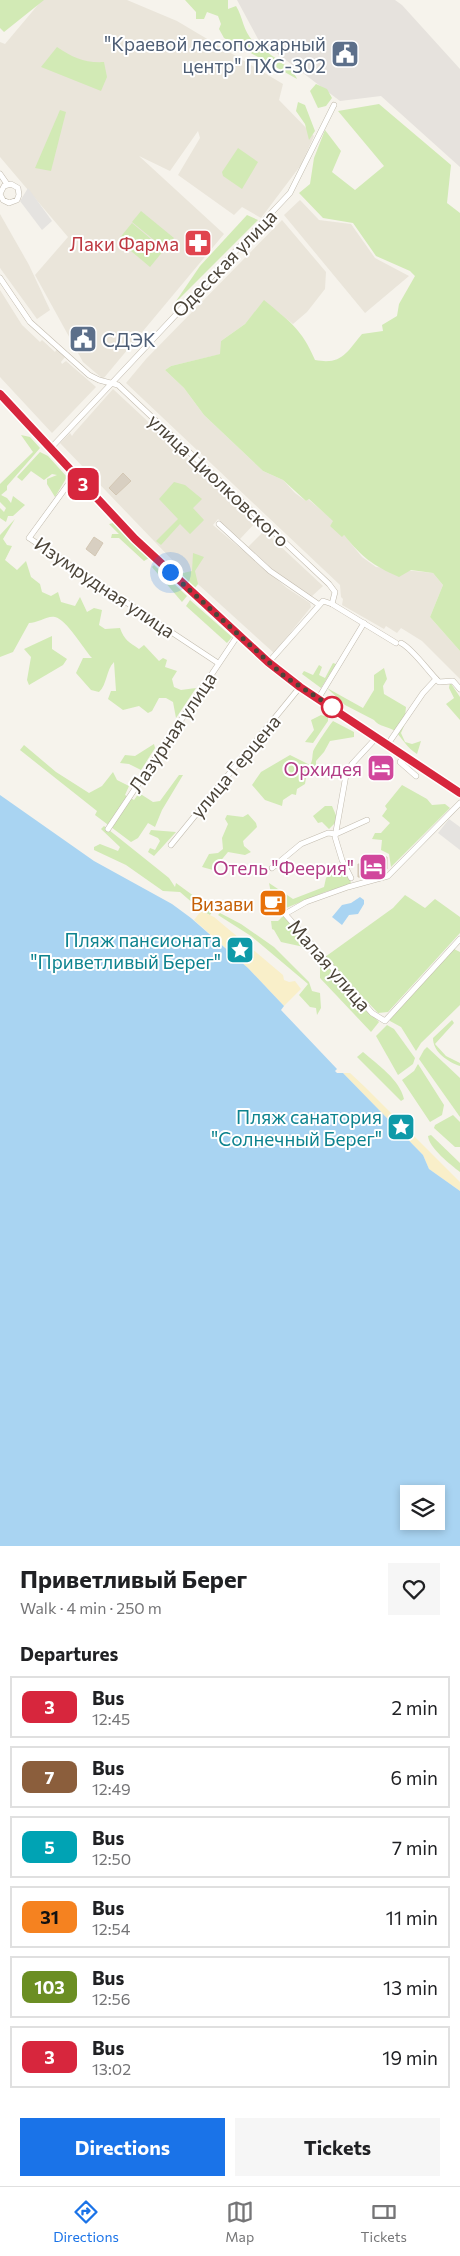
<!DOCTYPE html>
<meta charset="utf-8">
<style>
:root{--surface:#fff;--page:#f6f6f6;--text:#202124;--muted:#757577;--line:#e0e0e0;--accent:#1a73e8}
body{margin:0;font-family:Commissioner,sans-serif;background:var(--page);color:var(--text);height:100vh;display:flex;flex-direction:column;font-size:19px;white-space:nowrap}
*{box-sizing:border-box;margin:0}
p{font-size:16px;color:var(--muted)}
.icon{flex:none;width:28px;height:28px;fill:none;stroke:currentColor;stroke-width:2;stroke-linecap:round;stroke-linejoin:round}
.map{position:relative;height:1546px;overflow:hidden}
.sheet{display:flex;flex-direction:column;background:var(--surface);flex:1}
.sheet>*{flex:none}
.badge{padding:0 10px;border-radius:8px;font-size:18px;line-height:32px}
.fabs{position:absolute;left:400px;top:1485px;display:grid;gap:10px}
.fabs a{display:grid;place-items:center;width:45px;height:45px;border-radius:0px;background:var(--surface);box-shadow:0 2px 8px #0003;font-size:25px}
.you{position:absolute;width:25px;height:25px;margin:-12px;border:4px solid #fff;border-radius:50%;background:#1a73e8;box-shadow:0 0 0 8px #1a73e833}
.map>.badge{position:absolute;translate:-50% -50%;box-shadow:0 0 0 2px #fff}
h2{padding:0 20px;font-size:19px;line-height:45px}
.round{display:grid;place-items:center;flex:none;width:52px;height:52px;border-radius:0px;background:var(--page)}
.overview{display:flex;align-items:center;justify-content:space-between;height:85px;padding:0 20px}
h1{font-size:24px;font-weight:700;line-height:38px}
.button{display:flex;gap:10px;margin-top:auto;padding:10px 20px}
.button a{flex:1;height:58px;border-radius:0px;background:var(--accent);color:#fff;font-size:20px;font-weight:700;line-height:58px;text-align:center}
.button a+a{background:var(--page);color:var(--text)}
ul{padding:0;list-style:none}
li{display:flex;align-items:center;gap:15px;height:62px;margin:0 10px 8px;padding:0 10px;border:2px solid var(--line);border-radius:0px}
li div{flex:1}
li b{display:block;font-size:19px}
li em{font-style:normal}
li .badge{min-width:55px;font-weight:700;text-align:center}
.tab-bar{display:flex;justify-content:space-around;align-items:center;height:70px;border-top:1px solid var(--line);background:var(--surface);font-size:14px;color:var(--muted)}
.tab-bar a{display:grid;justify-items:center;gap:2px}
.tab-bar .current{color:var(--accent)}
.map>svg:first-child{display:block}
.residential{fill:#eae5da}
.industrial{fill:#e6e2dd}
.green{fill:#d2eab5}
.sand{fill:#f9efc9}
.parking{fill:#e5e3e0}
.water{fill:#a9d4f2;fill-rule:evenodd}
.building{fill:#d8cfc1;stroke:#d3c7b4}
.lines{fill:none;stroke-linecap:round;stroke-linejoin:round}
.street-casing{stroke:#c2bbae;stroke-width:6}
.primary-casing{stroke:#e6c16a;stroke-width:9}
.street{stroke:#fff;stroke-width:5}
.primary{stroke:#ffe39c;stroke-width:8}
.line-casing{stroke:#fff;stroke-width:11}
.line{stroke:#d7263d;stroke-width:8}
.walk{stroke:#4b4439;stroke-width:5;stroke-dasharray:0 9}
.stop-dot{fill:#fff;stroke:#d7263d;stroke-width:2.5}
.labels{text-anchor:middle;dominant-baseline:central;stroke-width:4;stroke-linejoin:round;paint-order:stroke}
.service-label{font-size:19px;fill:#4e5e75;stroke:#fff;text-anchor:end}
.health-label{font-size:19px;fill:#be3a42;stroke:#fff;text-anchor:end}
.street-label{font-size:19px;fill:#4b4439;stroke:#fff}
.hotel-label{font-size:19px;fill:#b23c85;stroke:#fff;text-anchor:end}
.food-label{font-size:19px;fill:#c56008;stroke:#fff;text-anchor:end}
.culture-label{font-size:19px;fill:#0d838f;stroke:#fff;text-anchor:end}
</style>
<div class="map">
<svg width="460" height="1546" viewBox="0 0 460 1546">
<rect width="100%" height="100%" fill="#f6f3ec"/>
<g class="residential">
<path d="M42,0H127L177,21L283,84L279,100L314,136L301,165L261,218L242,207L234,215L178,175L200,138L198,131L170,171L139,156L224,234L103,379L83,362L35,275L68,237L0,157V42L5,44Z"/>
<path d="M300,200L319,220L351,224L375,258L409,276L365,313L284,215Z"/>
<path d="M0,214L29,265L50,310L37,319L0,268Z"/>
<path d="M282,220L326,272L325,289L307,312L293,324L264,301L245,324L221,341V354L171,366L165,370L184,388L204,415L263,471L283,480L295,493L306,501L308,499L334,521L330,526L344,535L362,557L376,567L433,573L443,585L430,617L460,651V679L422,641L401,628L397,633L386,626L384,629L342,605L343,599L341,597L340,585L126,383L146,359Z"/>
<path d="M0,290L22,325L40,342L42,340L55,352L57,349L65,357L61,362L62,364L66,361L96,387L52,433L0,377Z"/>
<path d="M113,389L256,522L240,539L218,519L213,525L287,588L310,603L311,607L274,653L178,566L60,443L70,433L72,436L74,433Z"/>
<path d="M264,531L323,586L311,597L288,583L248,547Z"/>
</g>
<path class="industrial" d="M237,0H395L402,5L460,69V167L381,96L340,101L258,39Z"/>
<g class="green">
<path d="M0,0H44L4,32L0,28Z"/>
<path d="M185,0H228V9L236,6C243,17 243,31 253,41C264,52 293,67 297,79L224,38L219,29L221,24L218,16L207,12L204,19H196V12Z"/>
<path d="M57,47C73,58 85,63 104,62L107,77L101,91L41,67Z"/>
<path d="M316,84L327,89L332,98L326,106L318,108L310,91Z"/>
<path d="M298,102L305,105L315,131L309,140L305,124L296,111Z"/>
<path d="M379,104L451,165L447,203L460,213V651L430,617L443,585L433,573L411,570L399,577C372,565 363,558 344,535L342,537L330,526L333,521L309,499L306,501L283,480L263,471L204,415L184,388L165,370L171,366L220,354L221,341L245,324L264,300C289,321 302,329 315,360C342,365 346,353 362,334L383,331L382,325L397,316L399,304L415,276L410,271L376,256L353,223L323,218L299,193L310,184L314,158L325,130L341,151L332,172L355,190L384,166L338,111Z"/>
<path d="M60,110L66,112L51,171L35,168Z"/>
<path d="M238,148L258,162L242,189L223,176L222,172Z"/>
<path d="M141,211L174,238L165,249L132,222Z"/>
<path d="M247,215L258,220L174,304L200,266Z"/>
<path d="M132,223L164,250L150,267L118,240Z"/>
<path d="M21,435L30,437L40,448L7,486V490L1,495L7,498L11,503L13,496L25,505L13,516H8L6,522L0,518V508L4,512L6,508L0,502V484L33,452Z"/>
<path d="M40,452L48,456L67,477L55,497L47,484V479L57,475L52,474L44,480L31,471L22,481L17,477Z"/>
<path d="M174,482L185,485L202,499L193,508L204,520L190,534L180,524L161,545L156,541L178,519L159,499Z"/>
<path d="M15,519L3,539L7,545L12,546L5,560L17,570L26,561L31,577L40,584L42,592L51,596L58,592L61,602L75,606L80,597L87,612L94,608L102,610L99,625L105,629L120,628C124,640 129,642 139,649L144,645L159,661L163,658L167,660L165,667L177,671L172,679L174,687L181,690L196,688L176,718L173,702L166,698H159L152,711L148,713L139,706L123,710L108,699L111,691H116L114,662C106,670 107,685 99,692L91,690L76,673L83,658H92C83,648 67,620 55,617C48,615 38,623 29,623L13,652L0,657V535Z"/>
<path d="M113,523L149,558L144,561L119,538H111L112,534H119L109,524Z"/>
<path d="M193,553L204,557L195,571L198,584L195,588L178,574L192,571Z"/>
<path d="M154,565L187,596L182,602L152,567Z"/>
<path d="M190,600L232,637L227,643L186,606Z"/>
<path d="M52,636V649L67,659L63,665L29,685L27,680L31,657L24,649Z"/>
<path d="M333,663L336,664L321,688L302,674L304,671L313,675L319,665L322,667L319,675L325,678Z"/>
<path d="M384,668L387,679L383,686L384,694L406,707L404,726L401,733L405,742L412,744L421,741L417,754C407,748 403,739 395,731C388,726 379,727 374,720L345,705L327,688L363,708L374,690V675Z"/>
<path d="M450,682L460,697V720L446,704L454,698L449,688Z"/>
<path d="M321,715L328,717V721L313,743L305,742L314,730L311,720Z"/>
<path d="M333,721L354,732V737L330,741L324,752L316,761V767L306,778L305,784L297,789L296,795L292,794L283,800L282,806L265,800L252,785L261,772L290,755L310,765C313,760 312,757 313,752C313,749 331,723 333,721Z"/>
<path d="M154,744L155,748L141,770L129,764L120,763L125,755L135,756Z"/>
<path d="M24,745L56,772L89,793L102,786L113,772L117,780L129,786L125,795L134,800L139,793L153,802L160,801L179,775H183L162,810L155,827L148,823L138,838L131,842L95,815L97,811L20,750Z"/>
<path d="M402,785L427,799L432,805L445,804L450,808L391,867L389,854L381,850L382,840L372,839L375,833H381L390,823L382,816L387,809L385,806Z"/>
<path d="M325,806H332L338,820L329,829L322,822L318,823L313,816Z"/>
<path d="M248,814L256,823L257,827L243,841L244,846L251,852L245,855L228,852L213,870L202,867L209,854L218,853L223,849L222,838L228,824L225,819L227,815L243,817Z"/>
<path d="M104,826L169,878L175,887L176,883L213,910L210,915L202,911L180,892L163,891L126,865L94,850V847L100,844L118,851L120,847L101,829Z"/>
<path d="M151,830L176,832L154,856L148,852L150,848L155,850L160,841L158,838L149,834Z"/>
<path d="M337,864L342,865L350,878L351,884L325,892L286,908L271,893L269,883L293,899L324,887L326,878Z"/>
<path d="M405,895L425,908L435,899L460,917V933L388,1012L378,1013L325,957L393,908Z"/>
<path d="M220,913L241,924L274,947L309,982L312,991L320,993L321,1008L317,1015L316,1008L310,1007L299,995L308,984L251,936L218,915Z"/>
<path d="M284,915L309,945L304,947L281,942L274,930L272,929L271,921H278Z"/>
<path d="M454,949L460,952V1005L421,1043L416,1051L401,1027L390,1021V1017Z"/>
<path d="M320,957L379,1022L371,1032L320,978Z"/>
<path d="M452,1020L454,1023L435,1044L446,1056L460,1063V1066C448,1062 433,1052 433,1038Z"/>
<path d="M387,1025L394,1029L415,1058L413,1064L398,1075L376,1036Z"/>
<path d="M427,1047L460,1078V1117L419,1059L424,1050Z"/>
<path d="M363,1052C377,1064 400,1080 404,1099L401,1101L357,1057Z"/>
<path d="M418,1064L444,1105L442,1115L430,1122L402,1080L414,1071Z"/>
<path d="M453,1115L460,1122V1147H455L434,1128L435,1125Z"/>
<path d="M431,1135L460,1163V1172C451,1165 429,1148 428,1136Z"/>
</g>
<g class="sand">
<path d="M201,911L214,917L283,975L284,980L289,982L295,981L301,989L284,1006L248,968L194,920Z"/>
<path d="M343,1073H350L366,1088L460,1182V1191L429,1169L423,1155Z"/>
</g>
<g class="parking">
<path d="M28,188L52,221L42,230L20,201Z"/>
<path d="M449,819L460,827V850L438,833Z"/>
</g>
<g class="water">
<path d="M0,795L94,861L172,904L191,918L248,968L284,1006L281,1010L337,1069L335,1071L337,1073H343L423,1155L429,1169L460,1191V1546H0ZM409,1494H436V1521H409Z"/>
<path d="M360,897L364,900V904L358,914L349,915L342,925L332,917L342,905L351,903Z"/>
</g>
<g class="building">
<path d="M338,44L357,55L352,65L332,54Z"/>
<path d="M123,473L131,481L116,495L109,488Z"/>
<path d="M94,537L103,543L95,556L86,549Z"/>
<path d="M379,857H387V869L372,871V874H365V877H358V864L366,865V862H373V859H379Z"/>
<path d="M272,895L280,903L273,911L265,903Z"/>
</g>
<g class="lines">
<defs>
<g id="street">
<path d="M0,174L7,184"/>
<path d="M0,194L4,186L11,184L18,188L19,195L17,200L9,203L3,200L0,194"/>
<path d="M0,278L30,322L89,375L99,380L118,385L329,584L335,592L332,604"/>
<path d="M50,449L290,193L334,105"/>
<path d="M75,475L29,538L218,663"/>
<path d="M219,524L270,571L318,604"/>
<path d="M401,643C412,648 428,671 439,682L453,681L460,689"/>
<path d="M268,663L323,601L332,604L396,643"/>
<path d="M318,699L364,623"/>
<path d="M388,744L423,693L436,679"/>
<path d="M404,754L400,762L416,776"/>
<path d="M460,803L388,876L348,887L306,902L285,914L372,1013L385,1021L460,939"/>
<path d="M108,829L238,635"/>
<path d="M171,845L300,687"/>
<path d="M272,868L301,844L328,833L336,834L367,820"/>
<path d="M351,878L342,860L335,837L346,775L352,764L377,737"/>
</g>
<path id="primary" d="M0,394L135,539L268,663L300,687L460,793"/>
</defs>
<use href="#street" class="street-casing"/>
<use href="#primary" class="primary-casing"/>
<use href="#street" class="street"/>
<use href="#primary" class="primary"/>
</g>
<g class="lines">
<defs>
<path id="line" d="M0,394L135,539L268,662L300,687L460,793"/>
</defs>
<use href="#line" class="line-casing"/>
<use href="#line" class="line"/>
<path class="walk" d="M170,572L284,676L332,707"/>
</g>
<defs>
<symbol id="civic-square" viewBox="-11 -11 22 22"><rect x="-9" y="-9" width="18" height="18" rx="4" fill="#5c6f8a" stroke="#fff"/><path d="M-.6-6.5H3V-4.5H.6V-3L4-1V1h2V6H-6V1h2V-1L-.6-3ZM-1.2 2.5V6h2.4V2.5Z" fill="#fff"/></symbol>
<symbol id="pharmacy-square" viewBox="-11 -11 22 22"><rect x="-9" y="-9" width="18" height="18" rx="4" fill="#e0444e" stroke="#fff"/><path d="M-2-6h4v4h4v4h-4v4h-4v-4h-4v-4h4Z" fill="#fff"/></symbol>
<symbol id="hotel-square" viewBox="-11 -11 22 22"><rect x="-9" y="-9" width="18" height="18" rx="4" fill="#d1479c" stroke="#fff"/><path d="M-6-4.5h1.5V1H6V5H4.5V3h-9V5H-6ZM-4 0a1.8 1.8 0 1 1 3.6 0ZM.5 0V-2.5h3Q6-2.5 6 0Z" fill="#fff"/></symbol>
<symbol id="cafe-square" viewBox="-11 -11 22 22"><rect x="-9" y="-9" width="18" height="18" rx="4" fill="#e8710a" stroke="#fff"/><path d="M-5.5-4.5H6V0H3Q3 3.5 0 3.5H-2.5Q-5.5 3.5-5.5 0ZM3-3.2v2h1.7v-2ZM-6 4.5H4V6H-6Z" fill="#fff"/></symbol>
<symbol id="sight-square" viewBox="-11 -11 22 22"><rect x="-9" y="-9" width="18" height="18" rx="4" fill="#0f9aa8" stroke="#fff"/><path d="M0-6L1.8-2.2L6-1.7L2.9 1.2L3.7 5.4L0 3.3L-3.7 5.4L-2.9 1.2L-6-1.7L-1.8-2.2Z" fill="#fff"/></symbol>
</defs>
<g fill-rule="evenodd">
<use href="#civic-square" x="329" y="38" width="32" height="32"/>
<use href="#pharmacy-square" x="182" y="227" width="32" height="32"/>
<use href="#civic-square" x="67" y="323" width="32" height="32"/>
<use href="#hotel-square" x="365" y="752" width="32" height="32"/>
<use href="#hotel-square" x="357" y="851" width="32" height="32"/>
<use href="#cafe-square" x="257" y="887" width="32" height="32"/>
<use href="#sight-square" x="224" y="934" width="32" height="32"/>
<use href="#sight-square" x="385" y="1111" width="32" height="32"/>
</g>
<circle class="stop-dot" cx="332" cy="707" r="10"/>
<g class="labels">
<g class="service-label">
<text x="326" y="43">"Краевой лесопожарный<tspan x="326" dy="22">центр" ПХС-302</tspan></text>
<text x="102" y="339" text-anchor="start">СДЭК</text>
</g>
<g class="health-label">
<text x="179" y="243">Лаки Фарма</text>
</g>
<g class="street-label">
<text transform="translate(224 263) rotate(-46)">Одесская улица</text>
<text transform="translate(219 480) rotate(43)">улица Циолковского</text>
<text transform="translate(105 587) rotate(34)">Изумрудная улица</text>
<text transform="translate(172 732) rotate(-56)">Лазурная улица</text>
<text transform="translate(235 766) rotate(-50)">улица Герцена</text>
<text transform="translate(330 965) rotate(49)">Малая улица</text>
</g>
<g class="hotel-label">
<text x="362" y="768">Орхидея</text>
<text x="354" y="867">Отель "Феерия"</text>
</g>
<g class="food-label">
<text x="254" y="903">Визави</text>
</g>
<g class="culture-label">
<text x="221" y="939">Пляж пансионата<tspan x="221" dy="22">"Приветливый Берег"</tspan></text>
<text x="382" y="1116">Пляж санатория<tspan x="382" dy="22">"Солнечный Берег"</tspan></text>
</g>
</g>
</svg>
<div class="fabs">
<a><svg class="icon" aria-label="layers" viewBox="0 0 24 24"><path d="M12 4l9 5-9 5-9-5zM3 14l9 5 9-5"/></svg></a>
</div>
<div class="you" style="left:170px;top:572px"></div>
<b class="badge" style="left:83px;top:484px;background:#d7263d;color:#fff">3</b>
</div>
<section class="sheet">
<div class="overview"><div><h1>Приветливый Берег</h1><p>Walk · 4 min · 250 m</p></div><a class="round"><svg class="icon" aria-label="heart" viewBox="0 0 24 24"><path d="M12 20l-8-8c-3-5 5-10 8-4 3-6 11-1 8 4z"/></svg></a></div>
<h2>Departures</h2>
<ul>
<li><span class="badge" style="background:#d7263d;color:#fff">3</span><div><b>Bus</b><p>12:45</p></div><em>2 min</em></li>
<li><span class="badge" style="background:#8b5e3c;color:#fff">7</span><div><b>Bus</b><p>12:49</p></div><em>6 min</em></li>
<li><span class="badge" style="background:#00a3b4;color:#fff">5</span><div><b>Bus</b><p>12:50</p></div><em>7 min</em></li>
<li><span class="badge" style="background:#f58220;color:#111">31</span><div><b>Bus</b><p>12:54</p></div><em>11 min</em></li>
<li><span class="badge" style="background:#6b8e23;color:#fff">103</span><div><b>Bus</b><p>12:56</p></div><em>13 min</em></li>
<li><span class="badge" style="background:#d7263d;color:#fff">3</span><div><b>Bus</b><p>13:02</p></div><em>19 min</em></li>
</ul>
<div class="button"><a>Directions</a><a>Tickets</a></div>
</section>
<nav class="tab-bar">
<a class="current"><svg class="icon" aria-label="directions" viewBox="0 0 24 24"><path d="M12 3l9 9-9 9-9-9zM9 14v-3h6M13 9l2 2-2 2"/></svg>Directions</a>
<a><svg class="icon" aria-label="map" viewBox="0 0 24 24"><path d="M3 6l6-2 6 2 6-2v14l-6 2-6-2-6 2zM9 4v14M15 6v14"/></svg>Map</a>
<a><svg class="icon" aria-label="tickets" viewBox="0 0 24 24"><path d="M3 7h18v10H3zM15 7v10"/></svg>Tickets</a>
</nav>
